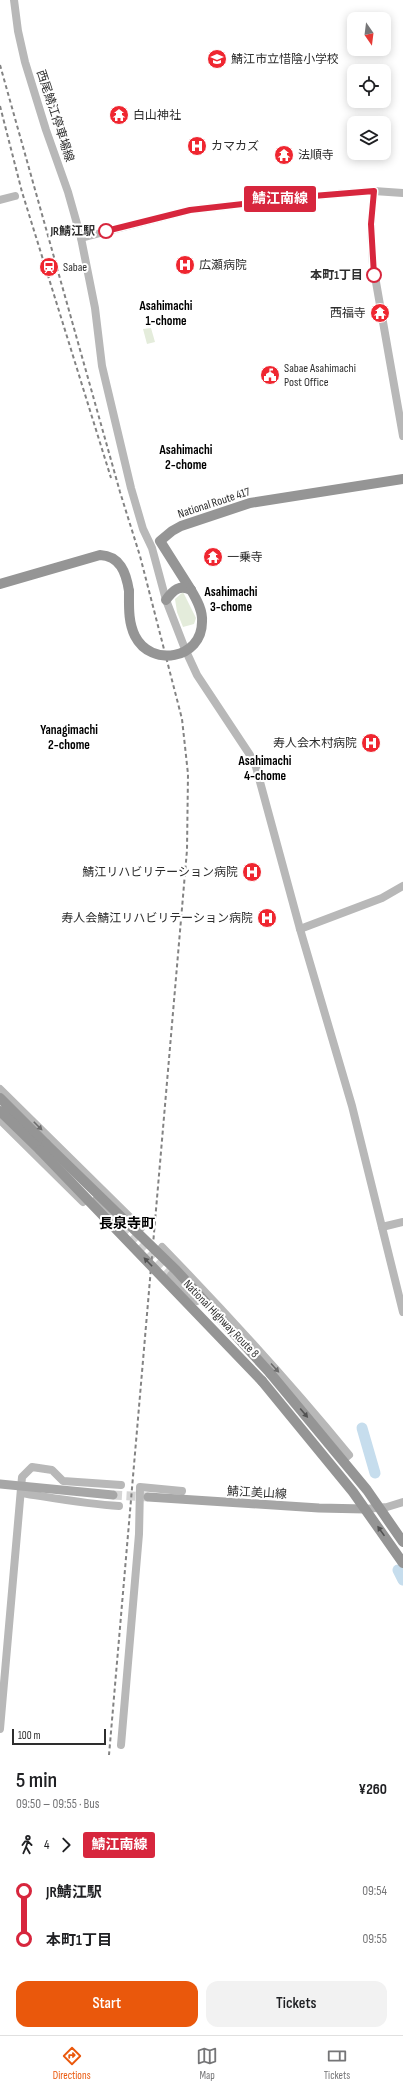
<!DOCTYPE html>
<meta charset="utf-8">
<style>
:root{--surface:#fff;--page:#f2f2f2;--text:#202124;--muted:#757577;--line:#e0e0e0;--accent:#ea580c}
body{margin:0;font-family:"Sofia Sans Condensed","Noto Sans JP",sans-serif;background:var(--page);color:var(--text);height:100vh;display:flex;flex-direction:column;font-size:15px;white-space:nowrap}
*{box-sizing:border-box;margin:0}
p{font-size:13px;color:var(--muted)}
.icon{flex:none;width:22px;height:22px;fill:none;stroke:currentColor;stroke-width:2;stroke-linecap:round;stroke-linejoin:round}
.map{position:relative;height:1755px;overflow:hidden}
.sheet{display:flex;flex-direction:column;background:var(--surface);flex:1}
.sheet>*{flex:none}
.badge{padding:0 8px;border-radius:3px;font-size:14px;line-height:26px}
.needle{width:26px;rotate:166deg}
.controls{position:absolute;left:347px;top:12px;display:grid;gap:8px}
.controls a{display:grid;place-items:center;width:44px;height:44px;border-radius:8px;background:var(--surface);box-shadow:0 2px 10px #0003;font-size:20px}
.scale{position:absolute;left:12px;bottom:10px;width:94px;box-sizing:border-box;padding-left:4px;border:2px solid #2e2e2e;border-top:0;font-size:11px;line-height:14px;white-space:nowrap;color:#2e2e2e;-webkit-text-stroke:3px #fff;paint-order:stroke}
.map>.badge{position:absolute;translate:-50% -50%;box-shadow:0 0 0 2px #fff}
.legs{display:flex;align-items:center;gap:6px;height:44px;padding:0 16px;font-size:13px}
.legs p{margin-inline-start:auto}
.head{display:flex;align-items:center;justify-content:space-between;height:68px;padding:0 16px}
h1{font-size:22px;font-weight:600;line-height:30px}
.action{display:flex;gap:8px;margin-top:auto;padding:8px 16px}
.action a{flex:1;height:46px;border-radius:12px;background:var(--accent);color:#fff;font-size:16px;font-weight:600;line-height:46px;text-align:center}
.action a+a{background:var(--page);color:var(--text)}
ul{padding:0 16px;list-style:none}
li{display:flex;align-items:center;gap:14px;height:48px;font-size:15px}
li i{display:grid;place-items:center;width:6px;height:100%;margin:0 5px;background:currentColor}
li i::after{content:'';width:10px;height:10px;margin:-5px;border:3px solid;border-radius:50%;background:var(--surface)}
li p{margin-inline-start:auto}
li:first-child i{background:linear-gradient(#0000 50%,currentColor 0)}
li:last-child i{background:linear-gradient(currentColor 50%,#0000 0)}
.menu{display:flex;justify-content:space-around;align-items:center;height:56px;border-top:1px solid var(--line);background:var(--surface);font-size:11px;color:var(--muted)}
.menu a{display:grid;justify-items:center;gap:2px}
.menu .on{color:var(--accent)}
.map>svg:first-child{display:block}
.green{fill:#e4ecdb}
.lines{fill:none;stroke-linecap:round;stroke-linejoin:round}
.river{stroke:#c6dded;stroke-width:11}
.secondary-tunnel{stroke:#d5d5d5;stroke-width:8;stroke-dasharray:8 4;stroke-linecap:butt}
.primary-tunnel{stroke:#d5d5d5;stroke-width:9;stroke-dasharray:9 4.5;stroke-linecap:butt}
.secondary{stroke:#b8b8b8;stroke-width:8}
.primary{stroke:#a6a6a6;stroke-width:9}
.highway{stroke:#959595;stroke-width:10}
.rail{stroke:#838383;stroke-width:2;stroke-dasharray:4 3;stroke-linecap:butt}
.highway-bridge{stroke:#959595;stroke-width:10}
.oneway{fill:#6c6c6c}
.oneway2{fill:#525252}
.line-1-casing{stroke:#fff;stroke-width:9}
.line-1{stroke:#d7263d;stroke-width:6}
.stop-1-dot{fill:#fff;stroke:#d7263d;stroke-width:2}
.labels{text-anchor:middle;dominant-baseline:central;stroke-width:4;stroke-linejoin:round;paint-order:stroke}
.poi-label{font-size:12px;fill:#2e2e2e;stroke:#fff;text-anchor:start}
.street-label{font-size:12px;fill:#2e2e2e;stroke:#fff}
.stop-label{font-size:12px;font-weight:bold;fill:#2e2e2e;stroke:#fff;text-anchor:end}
.neighbourhood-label{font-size:13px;font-weight:bold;fill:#000;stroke:#fff}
.quarter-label{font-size:14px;font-weight:bold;fill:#000;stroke:#fff}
</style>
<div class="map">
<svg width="403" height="1755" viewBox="0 0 403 1755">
<rect width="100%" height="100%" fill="#fff"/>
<g class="green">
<path d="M151,328L155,342L147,344L143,329Z"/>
<path d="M183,592L196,618L194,624L183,627L177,612L175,599Z"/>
</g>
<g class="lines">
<g class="river">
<path d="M362,1428L375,1473"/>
<path d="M398,1570L403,1580"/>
</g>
<path class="secondary-tunnel" d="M123,1227L171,1275"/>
<path class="primary-tunnel" d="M113,1495L148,1497"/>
<g class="secondary">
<path d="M14,0L18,31L25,62L46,130L68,192L81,238L95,308L102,366L131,488L143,529L152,548L166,600L185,649L197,675L250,755L256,767L300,929L352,1106L403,1312"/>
<path d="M374,191L371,224L373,265L403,436"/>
<path d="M0,200L15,196"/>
<path d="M81,238L190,210L313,196L374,191L403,193"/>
<path d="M300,929L382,898L403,886"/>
<path d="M0,1089L141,1228"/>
<path d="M0,1120L83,1202"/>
<path d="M96,1200L123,1227"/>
<path d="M382,1227L403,1222"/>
<path d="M162,1247C227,1314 290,1383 349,1455L343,1460"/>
<path d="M171,1275L197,1301"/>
<path d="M21,1493C54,1498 86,1504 119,1506"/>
<path d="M365,1509L387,1507L403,1502"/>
<path d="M0,1729L22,1477L32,1467L52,1470L63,1481L121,1485"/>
<path d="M121,1745L139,1534L140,1487L182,1491"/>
</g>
<g class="primary">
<path d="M0,1484L113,1495"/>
<path d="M148,1497L319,1508L365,1509"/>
</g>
<g class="highway">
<path d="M0,584L100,555C120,556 126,572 129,591"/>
<path d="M191,590L160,541L172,531L181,526L250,503L403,479"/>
<path d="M166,600C173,590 180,584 191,590"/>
<path d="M0,1098L46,1144"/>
<path d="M0,1111L40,1150"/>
<path d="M270,1373L367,1490L403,1542"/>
<path d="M262,1381L353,1492L403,1563"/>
</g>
<g class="rail">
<path d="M0,65L120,492L140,556L182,719L188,774L187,850L109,1755"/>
<path d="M0,106L22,192L111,478"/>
</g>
<g class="highway-bridge">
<path d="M129,591C129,606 128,622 135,636C151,668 202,659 202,622C203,611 197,600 191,590"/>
<path d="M46,1144L176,1270L270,1373"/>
<path d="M40,1150L262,1381"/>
</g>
</g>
<defs><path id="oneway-solid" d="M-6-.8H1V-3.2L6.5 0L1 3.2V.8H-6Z"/></defs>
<g class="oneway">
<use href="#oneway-solid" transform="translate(38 1126) rotate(45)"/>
<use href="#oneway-solid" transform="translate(275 1368) rotate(48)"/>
</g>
<g class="oneway2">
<use href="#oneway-solid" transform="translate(148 1262) rotate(-134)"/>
<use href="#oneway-solid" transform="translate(304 1413) rotate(50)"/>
<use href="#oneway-solid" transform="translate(381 1531) rotate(-125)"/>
</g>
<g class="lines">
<defs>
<path id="line-1" d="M106,231L190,210L313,196L374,191L371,224L374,275"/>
</defs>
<use href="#line-1" class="line-1-casing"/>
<use href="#line-1" class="line-1"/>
</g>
<defs>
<symbol id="school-disc" viewBox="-11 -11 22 22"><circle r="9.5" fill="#ef2630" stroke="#fff"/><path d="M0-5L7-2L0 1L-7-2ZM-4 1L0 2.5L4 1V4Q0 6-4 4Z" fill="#fff"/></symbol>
<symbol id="temple-disc" viewBox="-11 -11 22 22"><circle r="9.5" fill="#ef2630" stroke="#fff"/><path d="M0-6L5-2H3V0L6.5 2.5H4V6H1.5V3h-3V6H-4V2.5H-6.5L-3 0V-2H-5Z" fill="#fff"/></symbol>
<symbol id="hospital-disc" viewBox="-11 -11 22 22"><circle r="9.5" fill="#ef2630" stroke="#fff"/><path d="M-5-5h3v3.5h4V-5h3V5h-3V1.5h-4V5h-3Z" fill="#fff"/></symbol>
<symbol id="station-disc" viewBox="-11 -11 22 22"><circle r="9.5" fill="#ef2630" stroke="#fff"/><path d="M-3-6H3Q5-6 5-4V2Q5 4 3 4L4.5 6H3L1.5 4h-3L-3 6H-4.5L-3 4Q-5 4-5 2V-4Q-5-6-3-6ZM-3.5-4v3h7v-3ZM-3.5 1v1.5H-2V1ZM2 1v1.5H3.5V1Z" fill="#fff"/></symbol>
<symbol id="civic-disc" viewBox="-11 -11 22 22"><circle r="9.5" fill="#ef2630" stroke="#fff"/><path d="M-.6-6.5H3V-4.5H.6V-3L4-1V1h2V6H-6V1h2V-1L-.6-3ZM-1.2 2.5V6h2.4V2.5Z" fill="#fff"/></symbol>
</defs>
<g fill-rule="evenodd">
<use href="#school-disc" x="206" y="48" width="22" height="22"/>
<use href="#temple-disc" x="108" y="104" width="22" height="22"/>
<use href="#hospital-disc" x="186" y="135" width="22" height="22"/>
<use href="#temple-disc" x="273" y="144" width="22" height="22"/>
<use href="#hospital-disc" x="174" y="254" width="22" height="22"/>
<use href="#station-disc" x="38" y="256" width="22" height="22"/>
<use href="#temple-disc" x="369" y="302" width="22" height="22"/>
<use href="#civic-disc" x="259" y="364" width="22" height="22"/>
<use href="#temple-disc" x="202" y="546" width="22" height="22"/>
<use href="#hospital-disc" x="360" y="732" width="22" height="22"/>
<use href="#hospital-disc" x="241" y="861" width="22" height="22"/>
<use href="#hospital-disc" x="256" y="907" width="22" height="22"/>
</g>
<g class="stop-1-dot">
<circle cx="106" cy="231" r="7"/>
<circle cx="374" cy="275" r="7"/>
</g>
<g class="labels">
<g class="poi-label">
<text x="231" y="59">鯖江市立惜陰小学校</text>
<text x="133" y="115">白山神社</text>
<text x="211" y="146">カマカズ</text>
<text x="298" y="155">法順寺</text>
<text x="199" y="265">広瀬病院</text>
<text x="63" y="267">Sabae</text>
<text x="366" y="313" text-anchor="end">西福寺</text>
<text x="284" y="368">Sabae Asahimachi<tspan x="284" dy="14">Post Office</tspan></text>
<text x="227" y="557">一乗寺</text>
<text x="357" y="743" text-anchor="end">寿人会木村病院</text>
<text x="238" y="872" text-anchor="end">鯖江リハビリテーション病院</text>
<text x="253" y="918" text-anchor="end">寿人会鯖江リハビリテーション病院</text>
</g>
<g class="street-label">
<text transform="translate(55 116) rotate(72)">西尾鯖江停車場線</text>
<text transform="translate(214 503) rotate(-18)">National Route 417</text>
<text transform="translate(221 1319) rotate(46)">National Highway Route 8</text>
<text transform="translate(257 1493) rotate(3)">鯖江美山線</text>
</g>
<g class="stop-label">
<text x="95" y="231">JR鯖江駅</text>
<text x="363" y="275">本町1丁目</text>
</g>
<g class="neighbourhood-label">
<text x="166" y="306">Asahimachi<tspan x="166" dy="15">1-chome</tspan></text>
<text x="186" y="450">Asahimachi<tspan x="186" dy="15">2-chome</tspan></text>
<text x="231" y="592">Asahimachi<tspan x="231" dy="15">3-chome</tspan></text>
<text x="69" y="730">Yanagimachi<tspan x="69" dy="15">2-chome</tspan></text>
<text x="265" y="761">Asahimachi<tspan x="265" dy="15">4-chome</tspan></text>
</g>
<g class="quarter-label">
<text x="127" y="1223">長泉寺町</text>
</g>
</g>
</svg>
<div class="controls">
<a><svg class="needle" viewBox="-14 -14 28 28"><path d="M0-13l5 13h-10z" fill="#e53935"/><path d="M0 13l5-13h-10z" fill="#757577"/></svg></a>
<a><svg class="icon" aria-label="locate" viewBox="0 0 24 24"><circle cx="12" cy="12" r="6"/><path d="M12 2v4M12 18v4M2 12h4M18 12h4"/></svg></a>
<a><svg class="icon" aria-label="layers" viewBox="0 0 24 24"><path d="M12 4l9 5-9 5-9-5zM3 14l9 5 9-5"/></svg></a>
</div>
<div class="scale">100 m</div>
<b class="badge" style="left:280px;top:199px;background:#d7263d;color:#fff">鯖江南線</b>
</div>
<section class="sheet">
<div class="head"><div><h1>5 min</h1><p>09:50 – 09:55 · Bus</p></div><b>¥260</b></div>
<div class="legs"><svg class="icon" aria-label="walk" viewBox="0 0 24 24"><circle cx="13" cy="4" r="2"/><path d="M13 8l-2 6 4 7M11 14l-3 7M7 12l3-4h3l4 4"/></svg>4<svg class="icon" aria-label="forward" viewBox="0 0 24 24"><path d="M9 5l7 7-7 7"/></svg><b class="badge" style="background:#d7263d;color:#fff">鯖江南線</b></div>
<ul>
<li><i style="color:#d7263d"></i><b>JR鯖江駅</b><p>09:54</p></li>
<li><i style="color:#d7263d"></i><b>本町1丁目</b><p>09:55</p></li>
</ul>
<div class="action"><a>Start</a><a>Tickets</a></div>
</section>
<nav class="menu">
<a class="on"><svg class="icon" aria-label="directions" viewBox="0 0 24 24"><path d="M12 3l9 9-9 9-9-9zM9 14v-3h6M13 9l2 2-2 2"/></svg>Directions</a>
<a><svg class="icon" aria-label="map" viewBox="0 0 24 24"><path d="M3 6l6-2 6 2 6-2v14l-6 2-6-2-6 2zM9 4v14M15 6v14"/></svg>Map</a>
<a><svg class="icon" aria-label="tickets" viewBox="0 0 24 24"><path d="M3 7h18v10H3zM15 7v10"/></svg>Tickets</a>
</nav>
